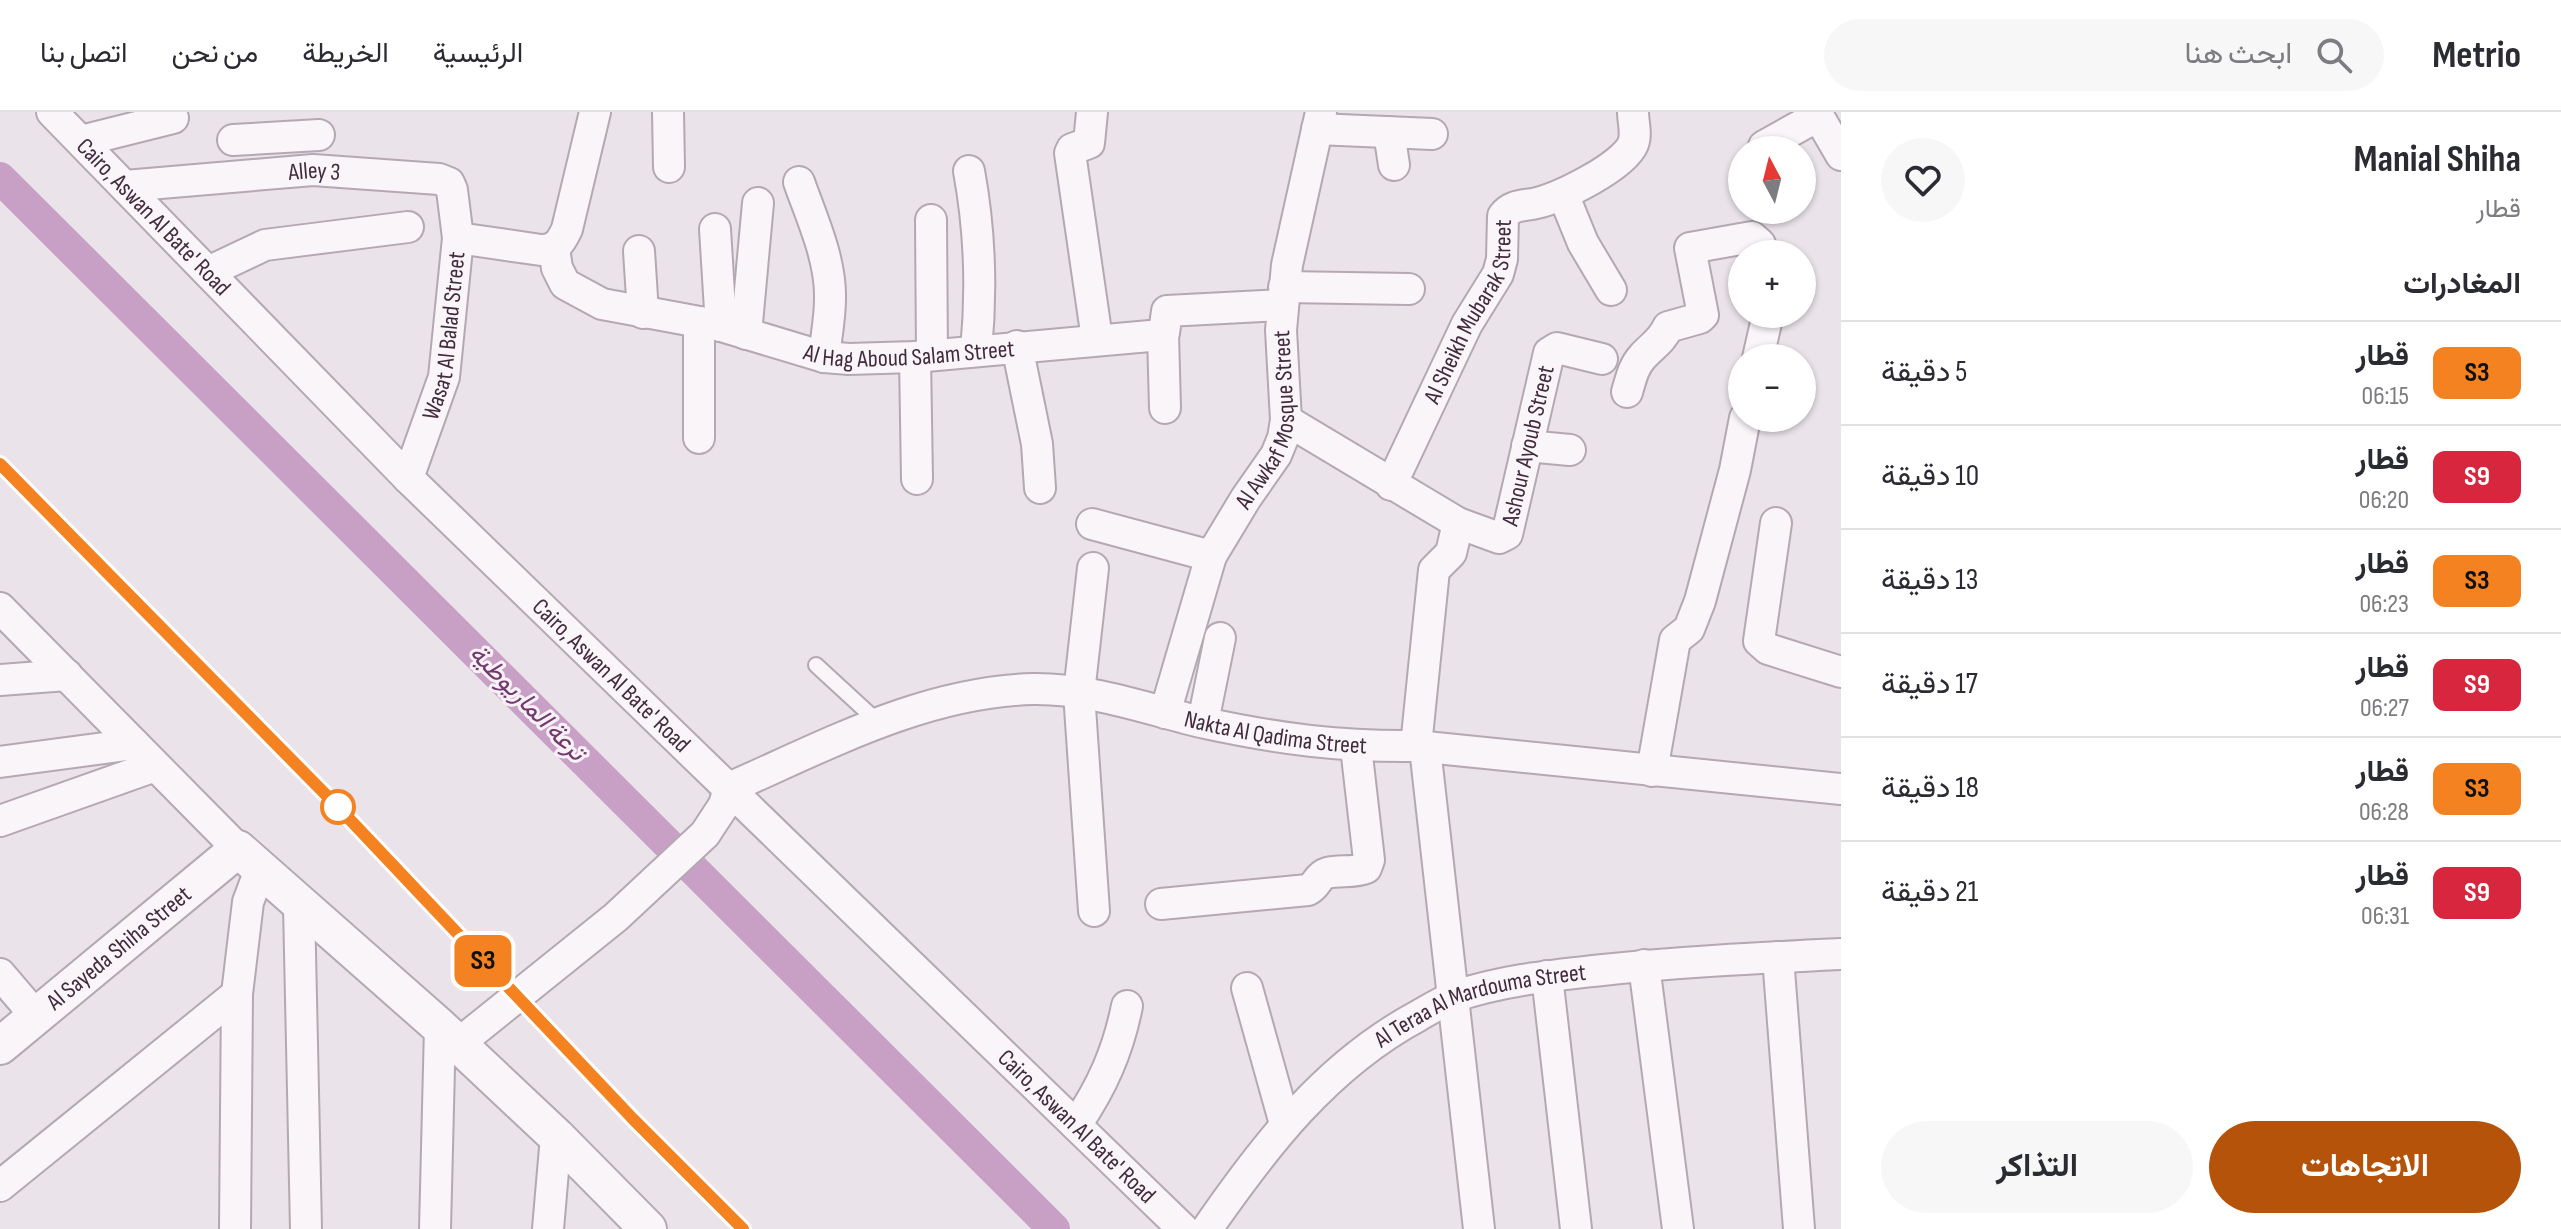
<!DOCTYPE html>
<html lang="ar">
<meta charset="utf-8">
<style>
:root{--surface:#fff;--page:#f7f7f7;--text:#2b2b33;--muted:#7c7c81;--line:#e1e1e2;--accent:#b45309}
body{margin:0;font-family:"Sofia Sans Condensed",Vazirmatn,sans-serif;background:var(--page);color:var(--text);direction:rtl;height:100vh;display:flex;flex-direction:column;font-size:30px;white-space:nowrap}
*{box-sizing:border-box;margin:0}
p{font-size:26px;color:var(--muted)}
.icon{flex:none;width:44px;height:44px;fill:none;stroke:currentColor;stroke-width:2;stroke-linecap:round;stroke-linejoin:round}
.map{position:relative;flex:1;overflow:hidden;direction:ltr}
.panel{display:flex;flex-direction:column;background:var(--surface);width:720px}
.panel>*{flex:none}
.badge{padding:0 16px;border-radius:12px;font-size:28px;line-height:52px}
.needle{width:52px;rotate:353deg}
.controls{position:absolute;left:1728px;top:24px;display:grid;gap:16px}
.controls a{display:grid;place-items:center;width:88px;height:88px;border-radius:50%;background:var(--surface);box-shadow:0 2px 6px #0004;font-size:40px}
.map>.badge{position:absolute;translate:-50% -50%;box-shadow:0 0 0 4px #fff}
h2{padding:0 40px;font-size:30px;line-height:72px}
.round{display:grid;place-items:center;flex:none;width:84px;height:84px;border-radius:42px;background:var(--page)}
.overview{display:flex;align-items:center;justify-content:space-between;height:136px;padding:0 40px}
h1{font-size:38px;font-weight:700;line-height:60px}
.action{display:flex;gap:16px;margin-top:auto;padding:16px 40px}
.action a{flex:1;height:92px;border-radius:48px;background:var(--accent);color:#fff;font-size:32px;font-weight:700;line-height:92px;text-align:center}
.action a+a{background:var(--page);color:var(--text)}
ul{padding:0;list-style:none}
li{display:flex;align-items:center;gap:24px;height:104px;padding:0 40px;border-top:2px solid var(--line)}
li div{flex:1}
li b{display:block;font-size:30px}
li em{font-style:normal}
li .badge{min-width:88px;font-weight:700;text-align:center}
header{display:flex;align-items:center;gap:48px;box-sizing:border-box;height:112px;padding:0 40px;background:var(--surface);border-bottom:2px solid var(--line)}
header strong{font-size:38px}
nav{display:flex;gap:44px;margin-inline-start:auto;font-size:28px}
.search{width:560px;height:72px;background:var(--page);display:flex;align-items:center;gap:20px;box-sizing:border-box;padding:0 28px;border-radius:44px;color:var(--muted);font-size:30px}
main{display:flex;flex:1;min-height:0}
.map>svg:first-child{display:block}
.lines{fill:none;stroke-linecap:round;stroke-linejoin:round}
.canal{stroke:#c8a0c6;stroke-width:32}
.service-casing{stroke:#b4a8b2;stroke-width:18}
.minor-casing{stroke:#b4a8b2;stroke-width:34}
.tertiary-casing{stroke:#b4a8b2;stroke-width:40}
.service{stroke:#f9f5f8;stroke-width:14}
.minor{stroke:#f9f5f8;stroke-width:30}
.tertiary{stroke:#f9f5f8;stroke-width:36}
.rail{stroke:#937d8f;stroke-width:6;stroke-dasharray:4 8;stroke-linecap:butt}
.line-casing{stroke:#fff;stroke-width:18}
.line{stroke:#f58220;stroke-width:12}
.stop-dot{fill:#fff;stroke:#f58220;stroke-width:4}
.labels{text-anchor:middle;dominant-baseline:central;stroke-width:6;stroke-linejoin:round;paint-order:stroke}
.street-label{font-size:24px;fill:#422b3e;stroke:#f8f2f7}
.water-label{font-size:26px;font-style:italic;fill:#73386d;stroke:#f8f2f7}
</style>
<header>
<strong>Metrio</strong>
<div class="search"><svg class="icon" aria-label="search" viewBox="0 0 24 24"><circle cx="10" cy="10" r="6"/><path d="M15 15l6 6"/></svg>ابحث هنا</div>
<nav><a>الرئيسية</a><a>الخريطة</a><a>من نحن</a><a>اتصل بنا</a></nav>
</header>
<main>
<section class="panel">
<div class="overview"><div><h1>Manial Shiha</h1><p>قطار</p></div><a class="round"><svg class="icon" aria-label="heart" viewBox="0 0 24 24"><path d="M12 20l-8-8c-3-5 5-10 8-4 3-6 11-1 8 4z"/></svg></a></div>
<h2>المغادرات</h2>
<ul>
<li><span class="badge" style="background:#f58220;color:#111">S3</span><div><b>قطار</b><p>06:15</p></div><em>5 دقيقة</em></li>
<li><span class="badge" style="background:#d7263d;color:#fff">S9</span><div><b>قطار</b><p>06:20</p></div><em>10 دقيقة</em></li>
<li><span class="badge" style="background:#f58220;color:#111">S3</span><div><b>قطار</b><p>06:23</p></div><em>13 دقيقة</em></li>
<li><span class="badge" style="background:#d7263d;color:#fff">S9</span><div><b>قطار</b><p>06:27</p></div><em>17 دقيقة</em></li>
<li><span class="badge" style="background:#f58220;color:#111">S3</span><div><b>قطار</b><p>06:28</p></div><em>18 دقيقة</em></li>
<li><span class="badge" style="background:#d7263d;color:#fff">S9</span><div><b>قطار</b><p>06:31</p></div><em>21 دقيقة</em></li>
</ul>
<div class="action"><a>الاتجاهات</a><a>التذاكر</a></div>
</section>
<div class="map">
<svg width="1841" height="1117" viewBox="0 0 1841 1117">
<rect width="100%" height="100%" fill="#eae3e9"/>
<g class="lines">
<path class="canal" d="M0,66L1054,1117"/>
<defs>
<path id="service" d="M816,553L878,610"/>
<g id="minor">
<path id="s1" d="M52,0L408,366L1183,1117"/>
<path d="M668,0L669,55"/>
<path d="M1092,0L1089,31L1072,37L1070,41L1097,227"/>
<path d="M1816,0L1841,43"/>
<path d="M1317,17L1432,22"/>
<path d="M1389,20L1394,53"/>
<path d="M233,28L319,23"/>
<path d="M81,29L173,6"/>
<path d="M1764,34L1818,4"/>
<path d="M969,59C980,119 982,178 976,239"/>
<path d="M799,70C812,107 831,147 830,187C830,206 826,226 824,245"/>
<path id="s2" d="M125,74L313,58L439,67L449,71L452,78L458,126"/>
<path d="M1563,82L1583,131L1611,178"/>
<path d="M931,108L932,243"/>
<path d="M715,117L721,214"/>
<path id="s3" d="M554,136L557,156L565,172L602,192L721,214L824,245L849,247L915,245L1161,223L1164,221L1167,199L1282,193"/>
<path d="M639,139L643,201"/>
<path d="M208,160L265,133L408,115"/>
<path d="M1284,175L1409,177"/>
<path d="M746,222L758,91"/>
<path d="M1163,222L1165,296"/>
<path d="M1017,234L1037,332L1040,376"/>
<path d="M915,245L917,367"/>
<path d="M1758,246L1768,202"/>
<path d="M1627,280C1631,267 1633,255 1643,244C1652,234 1662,229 1668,215L1700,206L1703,203L1690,136L1752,125L1760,132L1763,142"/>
<path id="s4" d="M1286,308L1458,411L1499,426L1507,422L1508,418L1549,241L1557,236L1602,247"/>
<path d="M699,326V210"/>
<path d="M1527,334L1570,338"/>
<path id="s5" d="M408,366L444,265L458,126L541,138C556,138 561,130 567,117L595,0"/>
<path id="s6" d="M1391,373L1467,212L1498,162L1502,147L1503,104C1512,92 1524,94 1537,91C1561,85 1623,55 1633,32C1637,22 1633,10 1633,0"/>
<path d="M1776,411L1759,529L1768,537L1841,560"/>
<path d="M1092,412L1211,444"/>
<path d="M1093,456L1079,581L1094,799"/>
<path d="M0,496L238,737"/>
<path d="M0,568L67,563"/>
<path id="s7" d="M1165,601L1211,444L1246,386L1276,343L1283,326L1286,308L1281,218L1287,153L1321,0"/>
<path d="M1203,610L1220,526"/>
<path d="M1416,634L1434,458L1451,441L1458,411"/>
<path d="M1425,636L1479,1117"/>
<path d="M0,650L134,632"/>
<path d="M1652,659L1675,528L1689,517L1700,489L1735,358L1745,306"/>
<path d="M0,709L155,654"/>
<path d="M1161,792L1308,778C1317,774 1317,764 1327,761C1340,758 1354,761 1366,756L1369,748L1356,635"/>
<path d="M299,794L306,1117"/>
<path d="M1778,845L1799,1117"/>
<path d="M1644,853L1678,1117"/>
<path d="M0,862L35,903"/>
<path d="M1547,864L1576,1117"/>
<path d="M1247,876L1285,1012"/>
<path id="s8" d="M458,932L616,805L705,722L724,693L729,676C827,633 924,580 1033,577C1091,576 1150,598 1205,611C1279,627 1341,635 1416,634L1841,677"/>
<path d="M1076,1013C1102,975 1118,939 1127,894"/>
<path d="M0,1074L237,882"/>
<path d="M235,1117L237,882L248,790L260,758"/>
<path d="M435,1117L440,915"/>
<path d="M548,1117L556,1024"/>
<path id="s9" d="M1207,1117C1265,1033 1327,953 1418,904C1430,897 1443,889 1456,884C1500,869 1547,864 1593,859C1675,850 1758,846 1841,842"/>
</g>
<g id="tertiary">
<path id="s10" d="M0,934L238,737L440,915L556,1024L648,1117"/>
</g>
</defs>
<use href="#service" class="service-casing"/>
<use href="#minor" class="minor-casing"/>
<use href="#tertiary" class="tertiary-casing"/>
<use href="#service" class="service"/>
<use href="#minor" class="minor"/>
<use href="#tertiary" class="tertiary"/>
<path class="rail" d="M0,352L338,695L633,1007L743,1117"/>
</g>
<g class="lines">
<defs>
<path id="line" d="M0,352L338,695L633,1007L743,1117"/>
</defs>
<use href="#line" class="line-casing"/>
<use href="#line" class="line"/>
</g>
<circle class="stop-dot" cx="338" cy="695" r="16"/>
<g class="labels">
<g class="street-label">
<text stroke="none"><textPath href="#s2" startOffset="190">Alley 3</textPath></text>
<text stroke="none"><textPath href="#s1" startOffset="146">Cairo, Aswan Al Bate' Road</textPath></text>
<text stroke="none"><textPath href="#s6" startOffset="192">Al Sheikh Mubarak Street</textPath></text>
<text stroke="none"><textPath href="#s5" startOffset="148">Wasat Al Balad Street</textPath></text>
<text stroke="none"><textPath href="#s3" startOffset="394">Al Hag Aboud Salam Street</textPath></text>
<text stroke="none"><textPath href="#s7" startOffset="316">Al Awkaf Mosque Street</textPath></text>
<text stroke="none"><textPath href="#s4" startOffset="344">Ashour Ayoub Street</textPath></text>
<text stroke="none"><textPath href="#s1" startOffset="794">Cairo, Aswan Al Bate' Road</textPath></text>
<text stroke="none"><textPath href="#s8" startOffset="946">Nakta Al Qadima Street</textPath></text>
<text stroke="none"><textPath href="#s10" startOffset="154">Al Sayeda Shiha Street</textPath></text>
<text stroke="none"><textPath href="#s9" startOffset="366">Al Teraa Al Mardouma Street</textPath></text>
<text stroke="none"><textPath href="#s1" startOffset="1442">Cairo, Aswan Al Bate' Road</textPath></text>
</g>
<g class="water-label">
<text transform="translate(527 591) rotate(45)">ترعة الماريوطية</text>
</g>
</g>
</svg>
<div class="controls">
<a><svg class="needle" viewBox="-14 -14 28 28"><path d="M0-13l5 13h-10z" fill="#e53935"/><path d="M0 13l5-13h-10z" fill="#7c7c81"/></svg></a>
<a>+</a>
<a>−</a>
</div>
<b class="badge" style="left:483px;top:849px;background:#f58220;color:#111">S3</b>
</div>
</main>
